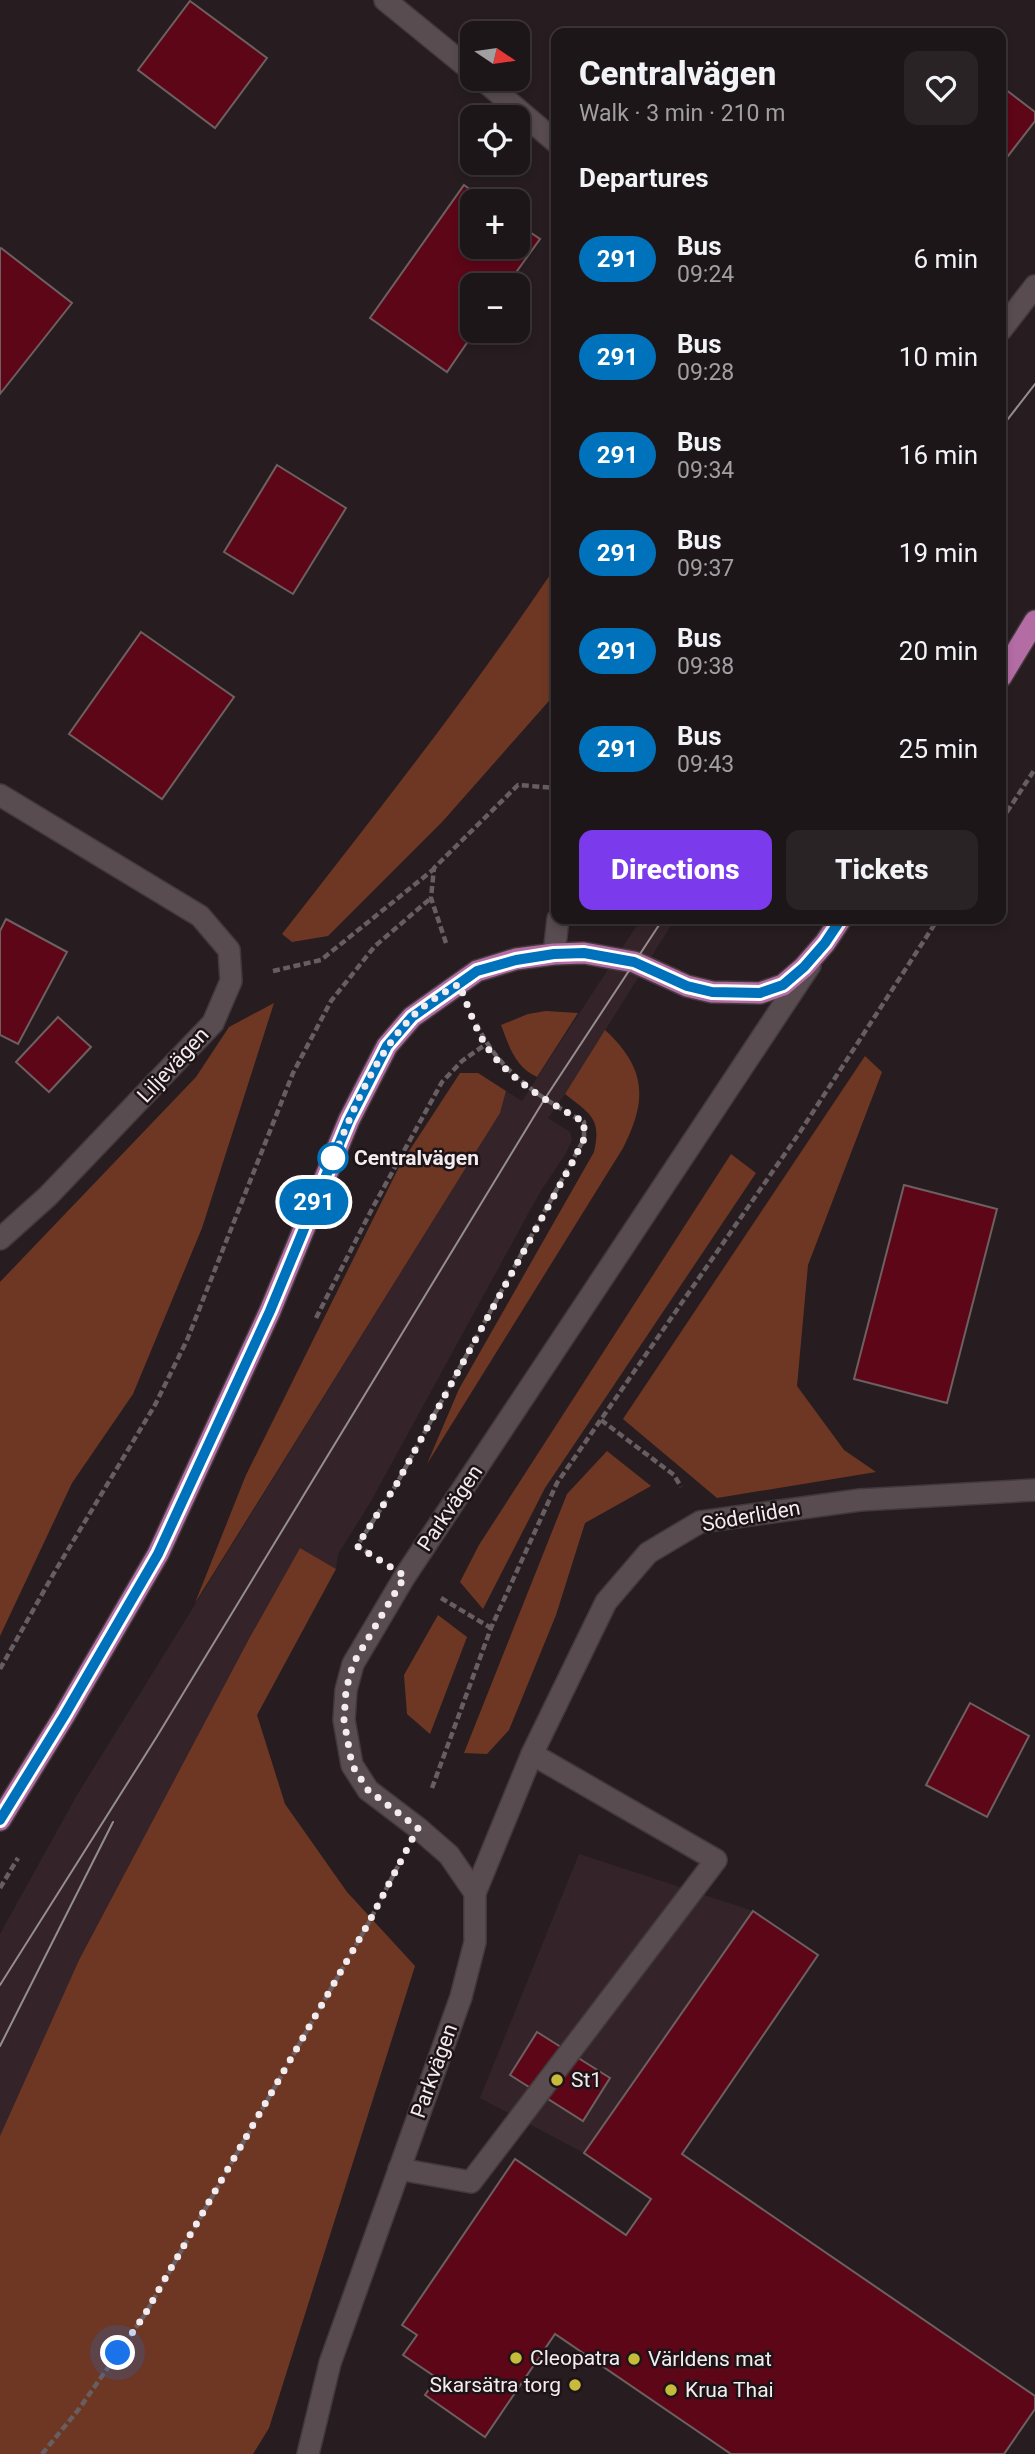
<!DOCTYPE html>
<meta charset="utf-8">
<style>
:root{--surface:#1d1618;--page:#2a2325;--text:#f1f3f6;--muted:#a09fa2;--line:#3b3537;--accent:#7c3aed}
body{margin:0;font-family:Roboto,sans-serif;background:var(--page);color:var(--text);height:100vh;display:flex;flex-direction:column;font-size:26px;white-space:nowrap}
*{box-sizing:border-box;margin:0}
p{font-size:23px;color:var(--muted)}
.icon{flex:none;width:38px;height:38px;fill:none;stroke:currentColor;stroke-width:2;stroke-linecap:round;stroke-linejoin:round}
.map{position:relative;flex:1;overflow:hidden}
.details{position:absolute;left:551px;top:28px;width:455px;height:896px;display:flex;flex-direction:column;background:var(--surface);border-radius:14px;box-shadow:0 4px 10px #0003,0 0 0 2px var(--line)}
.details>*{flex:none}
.badge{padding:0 14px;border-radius:23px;font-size:24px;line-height:46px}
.needle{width:46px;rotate:103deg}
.fabs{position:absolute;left:460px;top:21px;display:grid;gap:14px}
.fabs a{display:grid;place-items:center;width:70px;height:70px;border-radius:14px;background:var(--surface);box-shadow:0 4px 10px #0003,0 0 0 2px var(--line);font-size:35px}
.you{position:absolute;width:35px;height:35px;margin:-18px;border:5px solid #fff;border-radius:50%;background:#1a73e8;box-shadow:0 0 0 10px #1a73e833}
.map>.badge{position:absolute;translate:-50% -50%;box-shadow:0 0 0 4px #fff}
h2{padding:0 28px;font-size:26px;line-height:63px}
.round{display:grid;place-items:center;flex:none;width:74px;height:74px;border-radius:14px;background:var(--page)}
.headline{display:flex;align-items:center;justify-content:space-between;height:119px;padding:0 28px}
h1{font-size:33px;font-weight:800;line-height:52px}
.action{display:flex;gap:14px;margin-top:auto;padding:14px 28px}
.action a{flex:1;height:80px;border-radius:14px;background:var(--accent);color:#fff;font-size:28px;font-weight:800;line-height:80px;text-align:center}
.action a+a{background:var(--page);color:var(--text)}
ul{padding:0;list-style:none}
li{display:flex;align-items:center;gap:21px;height:98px;padding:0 28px}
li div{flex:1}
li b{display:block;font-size:26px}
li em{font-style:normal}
li .badge{min-width:77px;font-weight:700;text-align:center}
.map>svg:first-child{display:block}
.built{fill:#34242a}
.green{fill:#6e3724}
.building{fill:#5d0618;stroke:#6d6060;stroke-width:2}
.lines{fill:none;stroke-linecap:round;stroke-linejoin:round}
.minor-casing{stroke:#42393c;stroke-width:24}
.major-casing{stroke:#42393c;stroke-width:24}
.path{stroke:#675e61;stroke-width:4.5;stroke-dasharray:7 3.5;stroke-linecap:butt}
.minor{stroke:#584c50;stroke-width:21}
.major{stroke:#b46ca4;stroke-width:21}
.tram{stroke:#958d8f;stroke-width:2}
.line-casing{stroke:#fff;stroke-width:16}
.line{stroke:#0072bc;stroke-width:10}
.walk{stroke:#f3ecee;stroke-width:7;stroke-dasharray:0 12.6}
.stop-dot{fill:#fff;stroke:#0072bc;stroke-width:3.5}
.poi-dot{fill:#c7bb3b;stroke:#1e1417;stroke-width:2.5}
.labels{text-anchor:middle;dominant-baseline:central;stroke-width:5;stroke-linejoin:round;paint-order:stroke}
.street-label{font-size:21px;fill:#f3ecee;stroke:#1e1417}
.stop-label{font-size:21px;font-weight:bold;fill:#f3ecee;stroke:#1e1417;text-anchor:start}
.poi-label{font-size:21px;fill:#f3ecee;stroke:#1e1417;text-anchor:start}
</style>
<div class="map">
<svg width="1035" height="2454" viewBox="0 0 1035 2454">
<rect width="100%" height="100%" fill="#271d20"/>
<g class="built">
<path d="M641,919H675L565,1094L548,1118L570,1132L572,1140L566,1153L540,1192L370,1503L338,1554L336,1569L300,1548L250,1637L79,1960L0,2136V1934L77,1795L500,1113L506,1091L522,1101Z"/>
<path d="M579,1854L753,1911L584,2153L480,2098Z"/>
</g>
<g class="green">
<path d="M556,566V693L443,821L328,936L292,942L282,934C376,814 471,693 556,566Z"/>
<path d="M274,1003L202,1228L133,1394L72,1483L0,1636V1282L196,1077L229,1027Z"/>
<path d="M546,1011L578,1013L537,1077C515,1067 509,1046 501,1025L528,1014Z"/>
<path d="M605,1030C646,1068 648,1099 623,1148L427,1464L459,1389L594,1152C602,1118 590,1114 565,1094Z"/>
<path d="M865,1056L882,1072L808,1265L797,1386L844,1450L876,1472L717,1498L623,1419Z"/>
<path d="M460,1073H478L506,1091L500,1113L195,1603L246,1475L400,1165Z"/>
<path d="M731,1154L756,1173L545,1488L483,1609L460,1582L479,1545Z"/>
<path d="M607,1451L651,1486L585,1523L556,1615L509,1730L487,1754L464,1753L567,1494Z"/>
<path d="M300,1548L336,1569L257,1715L285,1804L347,1892L415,1966L269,2428L253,2454H0V2136L79,1960L250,1637Z"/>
<path d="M438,1615L467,1637L430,1734L407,1714L404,1675Z"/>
</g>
<g class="building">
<path d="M190,1L267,58L215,128L138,70Z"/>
<path d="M1001,86L1035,112V121L1001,165Z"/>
<path d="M464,185L486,201H472V247H518V224L540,239L507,285H472V331H475L447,372L370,318Z"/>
<path d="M1,248L72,303L0,394V249Z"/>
<path d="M277,465L346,508L293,594L224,552Z"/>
<path d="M141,632L234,697L162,799L69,734Z"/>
<path d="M6,919L67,952L18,1044L0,1035V931Z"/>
<path d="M58,1017L91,1047L49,1092L16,1062Z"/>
<path d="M904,1185L997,1209L947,1403L854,1379Z"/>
<path d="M970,1703L1029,1736L987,1817L926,1785Z"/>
<path d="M753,1911L818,1955L682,2154L1035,2396V2409L1004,2454H731L555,2334L485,2437L425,2395L437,2378L403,2355L417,2335L402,2325L515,2159L626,2235L651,2199L584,2153Z"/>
<path d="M537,2032L610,2078L583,2121L510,2075Z"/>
</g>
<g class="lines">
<defs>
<g id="minor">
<path d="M385,0L472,71"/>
<path d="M482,79L556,142"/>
<path d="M1001,330L1035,286"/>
<path d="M0,795L200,916L229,950L231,981L213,1023L48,1196L0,1239"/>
<path d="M554,954L558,919"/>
<path d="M475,1893L532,1754L606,1602L648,1553L700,1522L860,1500L1035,1490"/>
<path d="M399,2169L471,2182L716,1860L532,1754"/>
<path d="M308,2454L330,2363L461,1997L475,1942V1893L449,1855L418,1828L368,1790L352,1765L344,1720L346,1690L353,1664L405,1576L810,965"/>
</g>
<g id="major">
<path d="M1001,677L1035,621"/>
<path d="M0,1820L64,1716L158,1554L270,1311L349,1120L387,1046L412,1017L477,971L516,959L554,954L584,953L634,962L687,986L712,992L760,993L783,985L804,967L825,943L841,919"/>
</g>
</defs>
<use href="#minor" class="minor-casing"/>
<use href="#major" class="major-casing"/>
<g class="path">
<path d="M1001,821L1035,769"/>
<path d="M446,943L431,898L434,868L518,785L556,788"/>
<path d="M273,971L321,960L434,869"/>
<path d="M316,1318L373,1207L442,1082L462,1061L486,1044"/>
<path d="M601,1420L674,1475L681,1487"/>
<path d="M371,1554L357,1546L396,1485L584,1139V1122C539,1097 498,1071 476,1023"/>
<path d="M441,1598L491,1628"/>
<path d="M0,1669L54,1573L155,1405L187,1340L293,1073L331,1001L375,946L431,898"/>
<path d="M432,1788L491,1628L557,1483L800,1132L938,919"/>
<path d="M0,1888L18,1858"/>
<path d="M42,2454L79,2409L144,2316L368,1924L398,1866"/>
</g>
<use href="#minor" class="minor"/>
<use href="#major" class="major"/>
<g class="tram">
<path d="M1001,428L1035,384"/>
<path d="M0,1985L156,1738L544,1100L663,919"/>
<path d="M0,2046L113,1822"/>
</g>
</g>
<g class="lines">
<defs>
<path id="line" d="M0,1820L64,1716L158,1554L270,1311L349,1120L387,1046L412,1017L477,971L516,960L554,954L584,953L634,962L687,986L712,992L760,993L783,985L804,967L825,943L841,919"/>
</defs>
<use href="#line" class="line-casing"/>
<use href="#line" class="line"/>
<path class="walk" d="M118,2353L144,2316L170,2270L368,1924L418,1828L368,1790L352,1765L344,1720L346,1690L353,1664L405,1576L357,1546L396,1485L572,1163L584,1139V1122C550,1103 506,1078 485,1044C474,1026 467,1003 459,984C443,993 424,1004 411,1018C373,1057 352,1114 331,1163L333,1158"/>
</g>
<circle class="stop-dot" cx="333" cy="1158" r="14"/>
<g class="poi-dot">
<circle cx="557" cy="2080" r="7"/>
<circle cx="516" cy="2358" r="7"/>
<circle cx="634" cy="2359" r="7"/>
<circle cx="575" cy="2385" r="7"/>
<circle cx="671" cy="2390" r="7"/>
</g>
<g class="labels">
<g class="street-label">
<text transform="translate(173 1065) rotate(-47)">Liljevägen</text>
<text transform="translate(450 1508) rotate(-56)">Parkvägen</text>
<text transform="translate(751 1516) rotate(-10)">Söderliden</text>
<text transform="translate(434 2071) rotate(-70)">Parkvägen</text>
</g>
<g class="stop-label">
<text x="354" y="1158">Centralvägen</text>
</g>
<g class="poi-label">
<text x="571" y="2080">St1</text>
<text x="530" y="2358">Cleopatra</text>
<text x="648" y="2359">Världens mat</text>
<text x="561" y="2385" text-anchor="end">Skarsätra torg</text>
<text x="685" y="2390">Krua Thai</text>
</g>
</g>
</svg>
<div class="fabs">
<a><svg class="needle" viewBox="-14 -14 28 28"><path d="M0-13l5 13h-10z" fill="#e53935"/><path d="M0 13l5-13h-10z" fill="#a09fa2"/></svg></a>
<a><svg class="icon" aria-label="locate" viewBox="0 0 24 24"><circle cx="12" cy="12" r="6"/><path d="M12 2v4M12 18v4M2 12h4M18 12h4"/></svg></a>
<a>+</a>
<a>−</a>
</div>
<div class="you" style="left:118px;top:2353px"></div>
<b class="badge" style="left:314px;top:1202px;background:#0072bc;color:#fff">291</b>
<section class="details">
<div class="headline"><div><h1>Centralvägen</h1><p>Walk · 3 min · 210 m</p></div><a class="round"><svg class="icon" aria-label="heart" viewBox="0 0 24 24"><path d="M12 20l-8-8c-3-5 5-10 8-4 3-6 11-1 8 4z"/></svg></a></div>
<h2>Departures</h2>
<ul>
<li><span class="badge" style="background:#0072bc;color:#fff">291</span><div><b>Bus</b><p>09:24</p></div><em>6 min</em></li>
<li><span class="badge" style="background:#0072bc;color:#fff">291</span><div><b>Bus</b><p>09:28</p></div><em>10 min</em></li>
<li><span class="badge" style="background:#0072bc;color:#fff">291</span><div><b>Bus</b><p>09:34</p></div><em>16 min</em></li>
<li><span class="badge" style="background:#0072bc;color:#fff">291</span><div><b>Bus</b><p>09:37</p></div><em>19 min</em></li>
<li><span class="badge" style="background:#0072bc;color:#fff">291</span><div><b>Bus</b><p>09:38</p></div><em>20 min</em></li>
<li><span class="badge" style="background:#0072bc;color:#fff">291</span><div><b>Bus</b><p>09:43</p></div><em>25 min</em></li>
</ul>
<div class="action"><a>Directions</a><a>Tickets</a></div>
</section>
</div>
